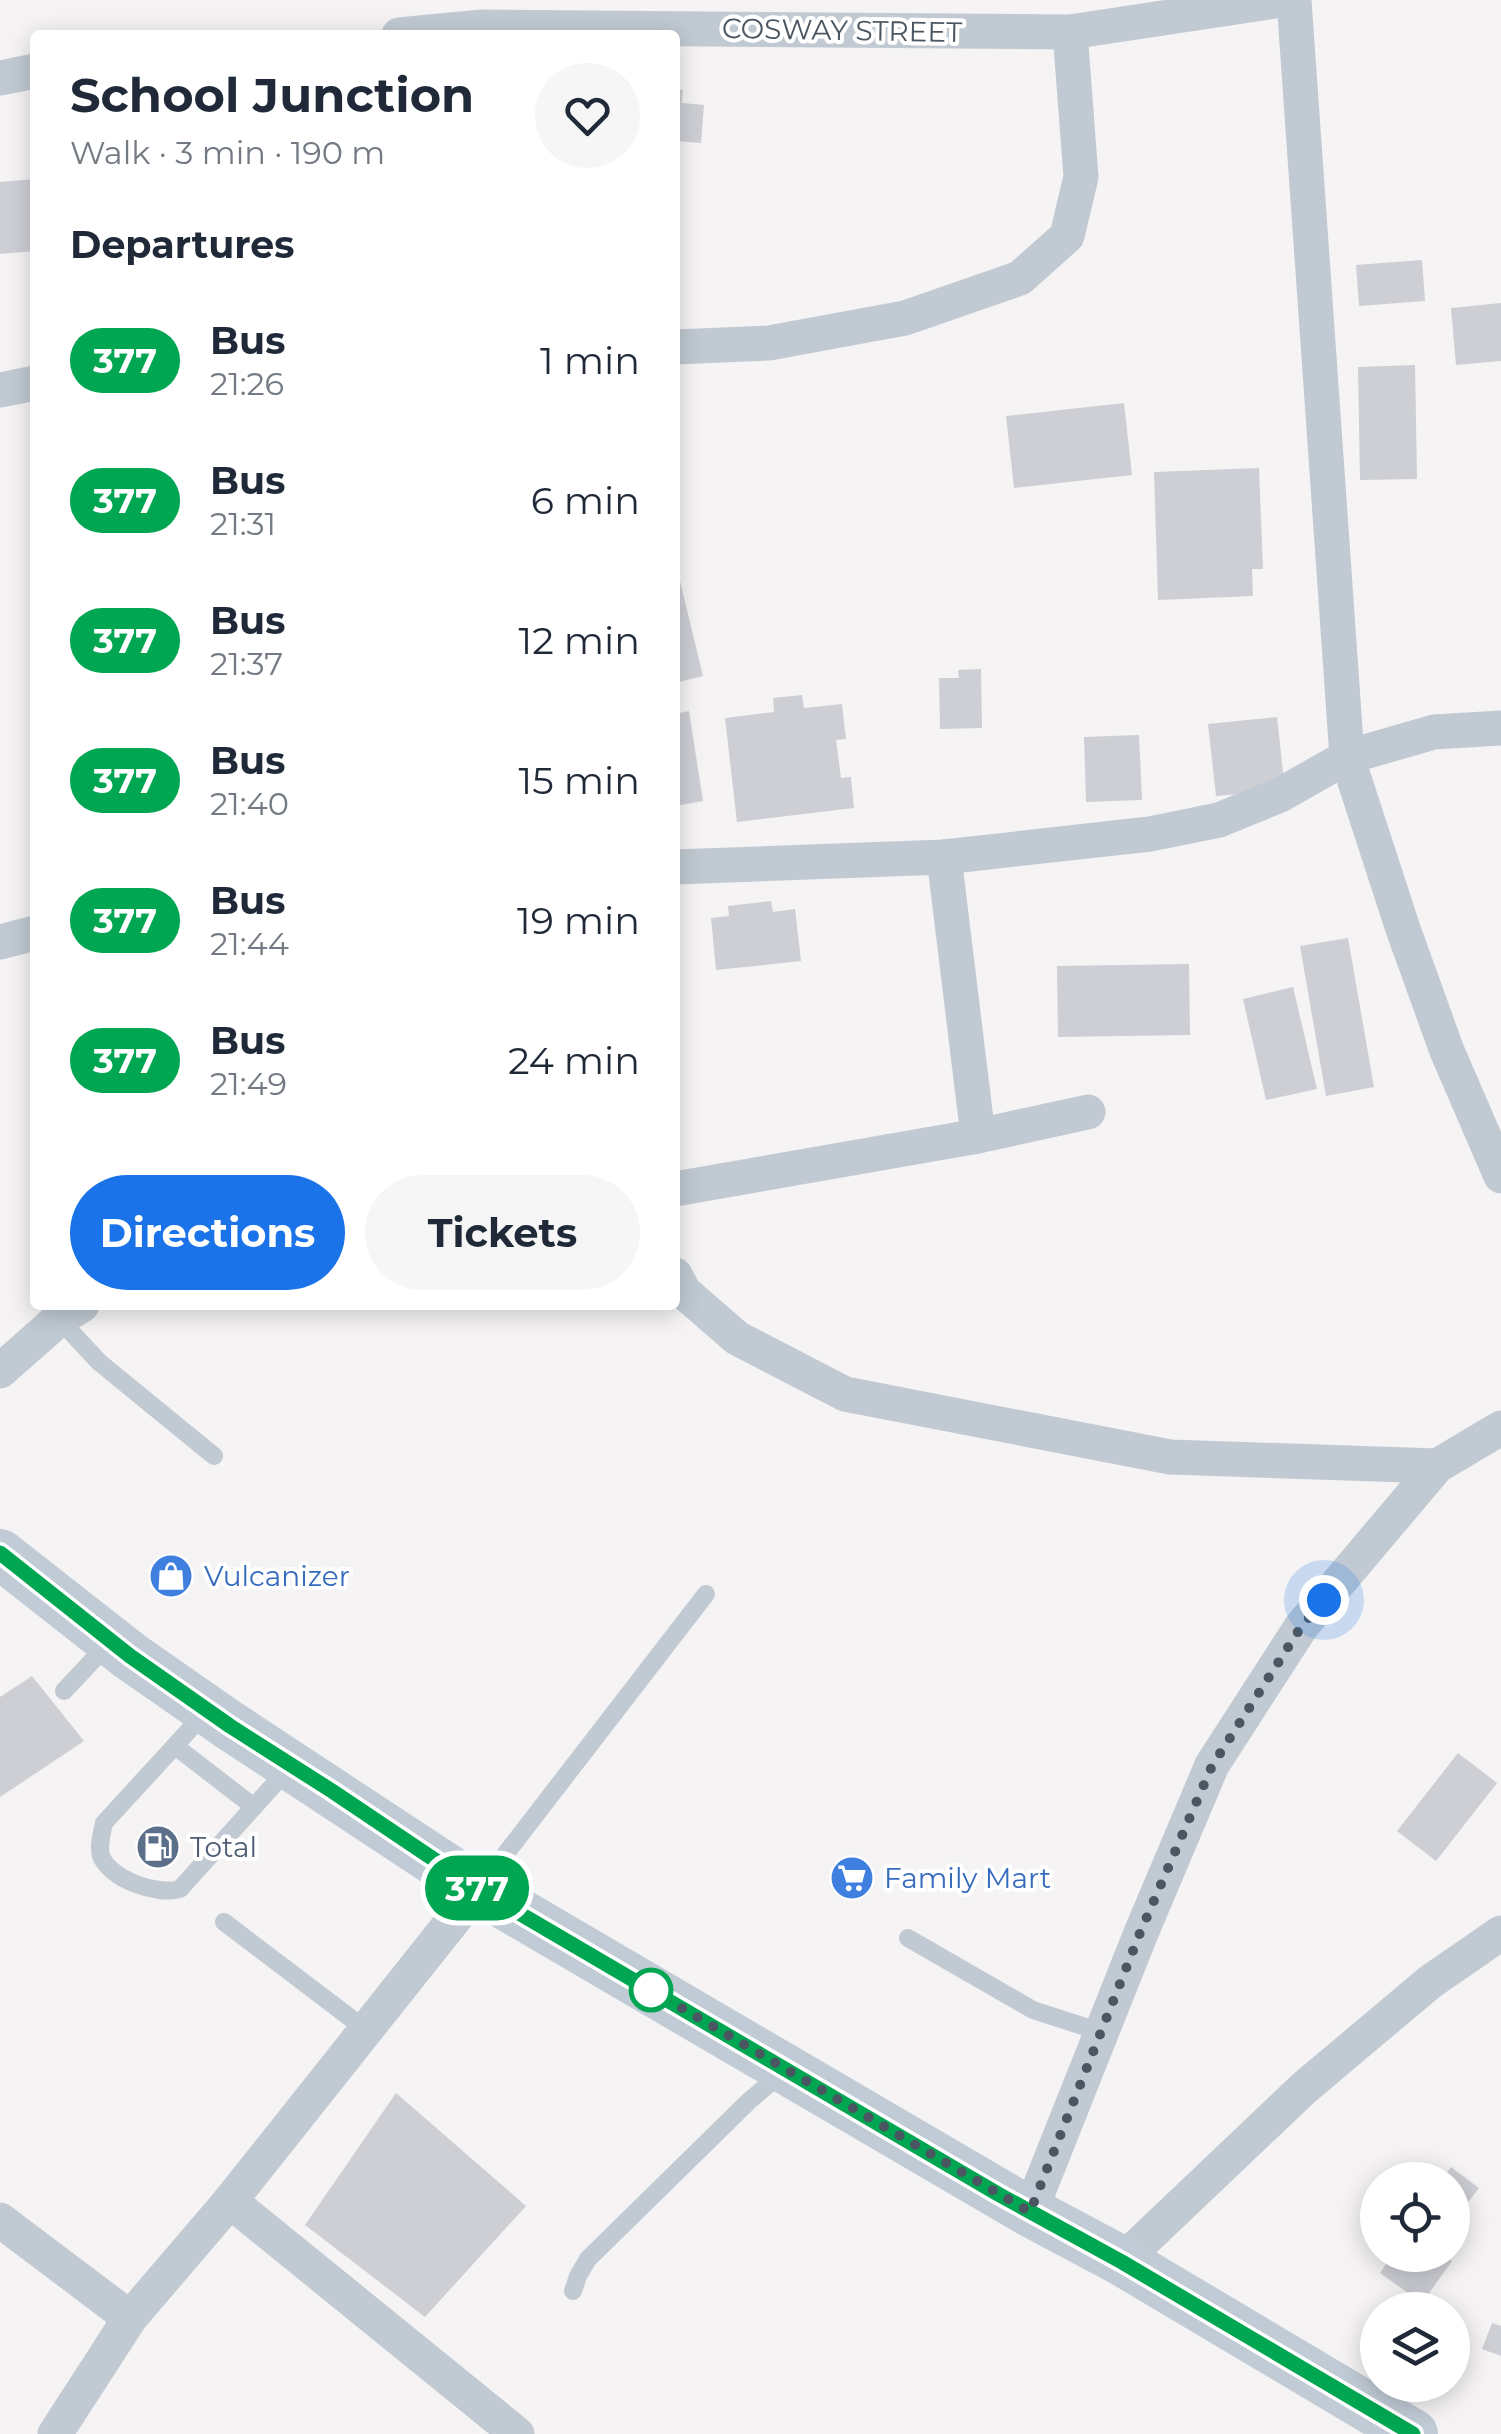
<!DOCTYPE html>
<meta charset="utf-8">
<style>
:root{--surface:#fff;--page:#f6f6f7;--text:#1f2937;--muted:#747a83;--accent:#1a73e8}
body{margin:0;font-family:Montserrat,sans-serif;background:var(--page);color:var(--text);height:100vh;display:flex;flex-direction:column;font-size:38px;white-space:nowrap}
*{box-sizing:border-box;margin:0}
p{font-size:32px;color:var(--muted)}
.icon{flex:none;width:55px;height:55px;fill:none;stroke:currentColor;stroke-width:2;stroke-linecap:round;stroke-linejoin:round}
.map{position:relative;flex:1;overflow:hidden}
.panel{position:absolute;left:30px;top:30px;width:650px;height:1280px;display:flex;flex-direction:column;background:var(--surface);border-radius:10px;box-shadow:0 5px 25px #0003}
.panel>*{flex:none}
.badge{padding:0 20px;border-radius:32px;font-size:35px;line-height:65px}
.buttons{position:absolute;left:1360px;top:2162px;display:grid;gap:20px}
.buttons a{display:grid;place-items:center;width:110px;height:110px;border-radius:50%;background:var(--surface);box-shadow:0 5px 25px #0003;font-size:50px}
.you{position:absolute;width:50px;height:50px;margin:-25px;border:8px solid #fff;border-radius:50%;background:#1a73e8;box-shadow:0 0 0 15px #1a73e833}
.map>.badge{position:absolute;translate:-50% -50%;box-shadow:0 0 0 5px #fff}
h2{padding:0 40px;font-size:38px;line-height:90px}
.round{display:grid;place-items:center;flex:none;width:105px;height:105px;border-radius:52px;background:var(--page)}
.overview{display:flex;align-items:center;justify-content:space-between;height:170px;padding:0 40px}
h1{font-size:48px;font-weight:700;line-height:75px}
.primary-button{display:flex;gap:20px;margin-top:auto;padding:20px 40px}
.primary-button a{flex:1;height:115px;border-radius:60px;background:var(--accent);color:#fff;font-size:40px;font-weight:700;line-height:115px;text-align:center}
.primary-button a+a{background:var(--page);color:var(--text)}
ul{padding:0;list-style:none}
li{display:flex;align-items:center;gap:30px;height:140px;padding:0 40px}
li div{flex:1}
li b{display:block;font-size:38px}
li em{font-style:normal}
li .badge{min-width:110px;font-weight:700;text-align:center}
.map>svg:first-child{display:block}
.building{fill:#cdcfd5}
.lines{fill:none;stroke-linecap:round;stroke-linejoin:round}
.lane{stroke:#c1cad2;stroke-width:18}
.street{stroke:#c1cad2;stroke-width:35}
.secondary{stroke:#c1cbd6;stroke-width:50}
.line-casing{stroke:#fff;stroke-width:22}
.line{stroke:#00a651;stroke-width:15}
.walk{stroke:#4a5661;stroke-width:10;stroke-dasharray:0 18}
.stop-dot{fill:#fff;stroke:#00a651;stroke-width:5}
.labels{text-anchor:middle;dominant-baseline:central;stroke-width:8;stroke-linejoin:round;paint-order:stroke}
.street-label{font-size:28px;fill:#4a5661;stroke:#fff}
.shop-label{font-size:28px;fill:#366cbe;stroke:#fff;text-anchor:start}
.service-label{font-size:28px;fill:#4e5e75;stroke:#fff;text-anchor:start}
</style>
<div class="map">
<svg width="1501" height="2434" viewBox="0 0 1501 2434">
<rect width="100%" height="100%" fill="#f5f3f3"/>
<g class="building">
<path d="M675,89L683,90L682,103L704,105L701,143L675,141Z"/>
<path d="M35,179V251L0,254V182Z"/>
<path d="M1422,260L1425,301L1359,306L1356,265Z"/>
<path d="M1501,303V361L1456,365L1451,308Z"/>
<path d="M1415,365L1417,479L1360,480L1358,367Z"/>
<path d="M1124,403L1132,475L1014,488L1006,416Z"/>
<path d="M1259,468L1263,569H1252L1253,596L1158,600L1154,472Z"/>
<path d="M679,577L703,676L675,683V578Z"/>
<path d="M981,669L982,728L940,729L939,678H959L958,670Z"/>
<path d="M802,695L804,708L842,704L846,739L836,740L841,778L851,777L854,808L737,822L725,718L774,712L773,698Z"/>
<path d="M689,711L703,801L675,806V714Z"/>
<path d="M1277,717L1285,790L1216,796L1208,724Z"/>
<path d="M1139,735L1142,800L1086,802L1084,737Z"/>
<path d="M771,901L773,912L795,909L801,961L716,970L711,918L729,916L728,906Z"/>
<path d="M1348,938L1374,1087L1326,1096L1300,946Z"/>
<path d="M1189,964L1190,1035L1058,1037L1057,966Z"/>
<path d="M1293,987L1317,1089L1266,1100L1243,999Z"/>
<path d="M32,1676L84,1741L0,1797V1697Z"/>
<path d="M1458,1753L1497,1783L1436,1861L1397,1831Z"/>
<path d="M396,2093L526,2206L425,2317L305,2225Z"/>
<path d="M1451,2167L1479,2188L1452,2223V2180H1442Z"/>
<path d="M1392,2255H1444L1452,2261L1422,2303L1380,2273Z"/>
<path d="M1492,2323L1501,2326V2356L1482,2349Z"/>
</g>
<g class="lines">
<g class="lane">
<path d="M59,1319L99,1362L214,1456"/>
<path d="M64,1691L107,1645"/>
<path d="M204,1714L104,1823C102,1833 98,1846 101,1856C110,1879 157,1896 180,1889L288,1769"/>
<path d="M175,1746L254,1807"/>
<path d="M480,1887L706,1594"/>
<path d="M224,1922L365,2029"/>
<path d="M908,1938L1033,2010L1101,2032"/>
<path d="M573,2291L578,2276L588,2259L749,2101L782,2073"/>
</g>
<g class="street">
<path d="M1294,0L1347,757L1403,929L1447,1051L1501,1176"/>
<path d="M399,35L482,27L1070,32L1282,0"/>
<path d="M0,78L35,71"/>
<path d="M675,347L769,343L905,318L1020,278L1067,236L1081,177L1070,32"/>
<path d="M0,390L35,383"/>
<path d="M944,857L978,1136"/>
<path d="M675,867L944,857L1150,834L1219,820L1280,795L1347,757L1434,732L1501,728"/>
<path d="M0,942L35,933"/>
<path d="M675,1189L978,1136L1088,1112"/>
<path d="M675,1275L684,1292L737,1338L845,1394L1170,1457L1437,1466"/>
<path d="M0,1371L59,1319L82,1305"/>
<path d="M230,2201L517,2434"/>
<path d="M1030,2212L1141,1933L1212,1765L1301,1627L1437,1466L1501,1428"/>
<path d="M0,2220L130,2318"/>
<path d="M1122,2261L1304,2088L1430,1982L1501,1933"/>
<path d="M55,2434L130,2318L230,2201L478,1889"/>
</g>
<path class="secondary" d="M0,1554L130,1656L229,1725L478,1889L1030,2212L1122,2261L1413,2434"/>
</g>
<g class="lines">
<defs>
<path id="line" d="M0,1553L130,1656L230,1726L332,1791L478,1889L998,2194L1122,2262L1413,2434"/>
</defs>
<use href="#line" class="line-casing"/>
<use href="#line" class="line"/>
<path class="walk" d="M651,1990L1030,2212L1140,1933L1212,1766L1301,1627L1324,1600"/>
</g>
<defs>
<symbol id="shop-disc" viewBox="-11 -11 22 22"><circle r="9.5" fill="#3f7fe0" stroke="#fff"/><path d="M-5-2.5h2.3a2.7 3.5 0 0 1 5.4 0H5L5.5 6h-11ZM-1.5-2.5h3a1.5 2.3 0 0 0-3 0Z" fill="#fff"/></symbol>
<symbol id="fuel-disc" viewBox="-11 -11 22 22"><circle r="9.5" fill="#5c6f8a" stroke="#fff"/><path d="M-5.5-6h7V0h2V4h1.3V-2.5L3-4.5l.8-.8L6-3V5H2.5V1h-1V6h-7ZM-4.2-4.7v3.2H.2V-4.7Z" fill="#fff"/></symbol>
<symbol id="supermarket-disc" viewBox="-11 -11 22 22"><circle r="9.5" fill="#3f7fe0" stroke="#fff"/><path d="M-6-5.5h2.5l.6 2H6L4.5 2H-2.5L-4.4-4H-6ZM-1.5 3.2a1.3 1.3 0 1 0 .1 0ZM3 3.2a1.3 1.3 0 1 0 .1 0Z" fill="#fff"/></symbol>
</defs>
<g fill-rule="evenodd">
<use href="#shop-disc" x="146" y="1551" width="50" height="50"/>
<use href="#fuel-disc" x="133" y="1822" width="50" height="50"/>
<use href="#supermarket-disc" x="827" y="1853" width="50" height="50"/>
</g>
<circle class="stop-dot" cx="651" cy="1990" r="20"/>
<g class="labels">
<g class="street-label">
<text transform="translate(842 30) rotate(1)">COSWAY STREET</text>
</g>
<g class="shop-label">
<text x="204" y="1576">Vulcanizer</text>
<text x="884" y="1878">Family Mart</text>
</g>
<g class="service-label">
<text x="190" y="1847">Total</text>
</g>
</g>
</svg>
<div class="buttons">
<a><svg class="icon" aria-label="locate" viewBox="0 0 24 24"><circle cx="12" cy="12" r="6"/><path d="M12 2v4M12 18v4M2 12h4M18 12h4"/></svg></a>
<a><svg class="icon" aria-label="layers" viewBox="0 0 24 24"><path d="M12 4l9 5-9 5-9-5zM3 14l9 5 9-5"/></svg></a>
</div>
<div class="you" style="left:1324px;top:1600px"></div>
<b class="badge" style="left:477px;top:1888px;background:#00a651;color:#fff">377</b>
<section class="panel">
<div class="overview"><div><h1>School Junction</h1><p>Walk · 3 min · 190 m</p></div><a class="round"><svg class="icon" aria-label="heart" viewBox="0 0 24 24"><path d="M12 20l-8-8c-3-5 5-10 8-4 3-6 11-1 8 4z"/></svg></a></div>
<h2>Departures</h2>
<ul>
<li><span class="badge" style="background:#00a651;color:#fff">377</span><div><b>Bus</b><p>21:26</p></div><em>1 min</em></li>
<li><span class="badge" style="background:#00a651;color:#fff">377</span><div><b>Bus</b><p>21:31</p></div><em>6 min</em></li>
<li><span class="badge" style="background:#00a651;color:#fff">377</span><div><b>Bus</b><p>21:37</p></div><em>12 min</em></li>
<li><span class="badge" style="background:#00a651;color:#fff">377</span><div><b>Bus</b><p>21:40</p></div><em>15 min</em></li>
<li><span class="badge" style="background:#00a651;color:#fff">377</span><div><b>Bus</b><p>21:44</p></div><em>19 min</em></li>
<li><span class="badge" style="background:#00a651;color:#fff">377</span><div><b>Bus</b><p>21:49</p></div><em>24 min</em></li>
</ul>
<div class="primary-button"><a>Directions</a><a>Tickets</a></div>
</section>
</div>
